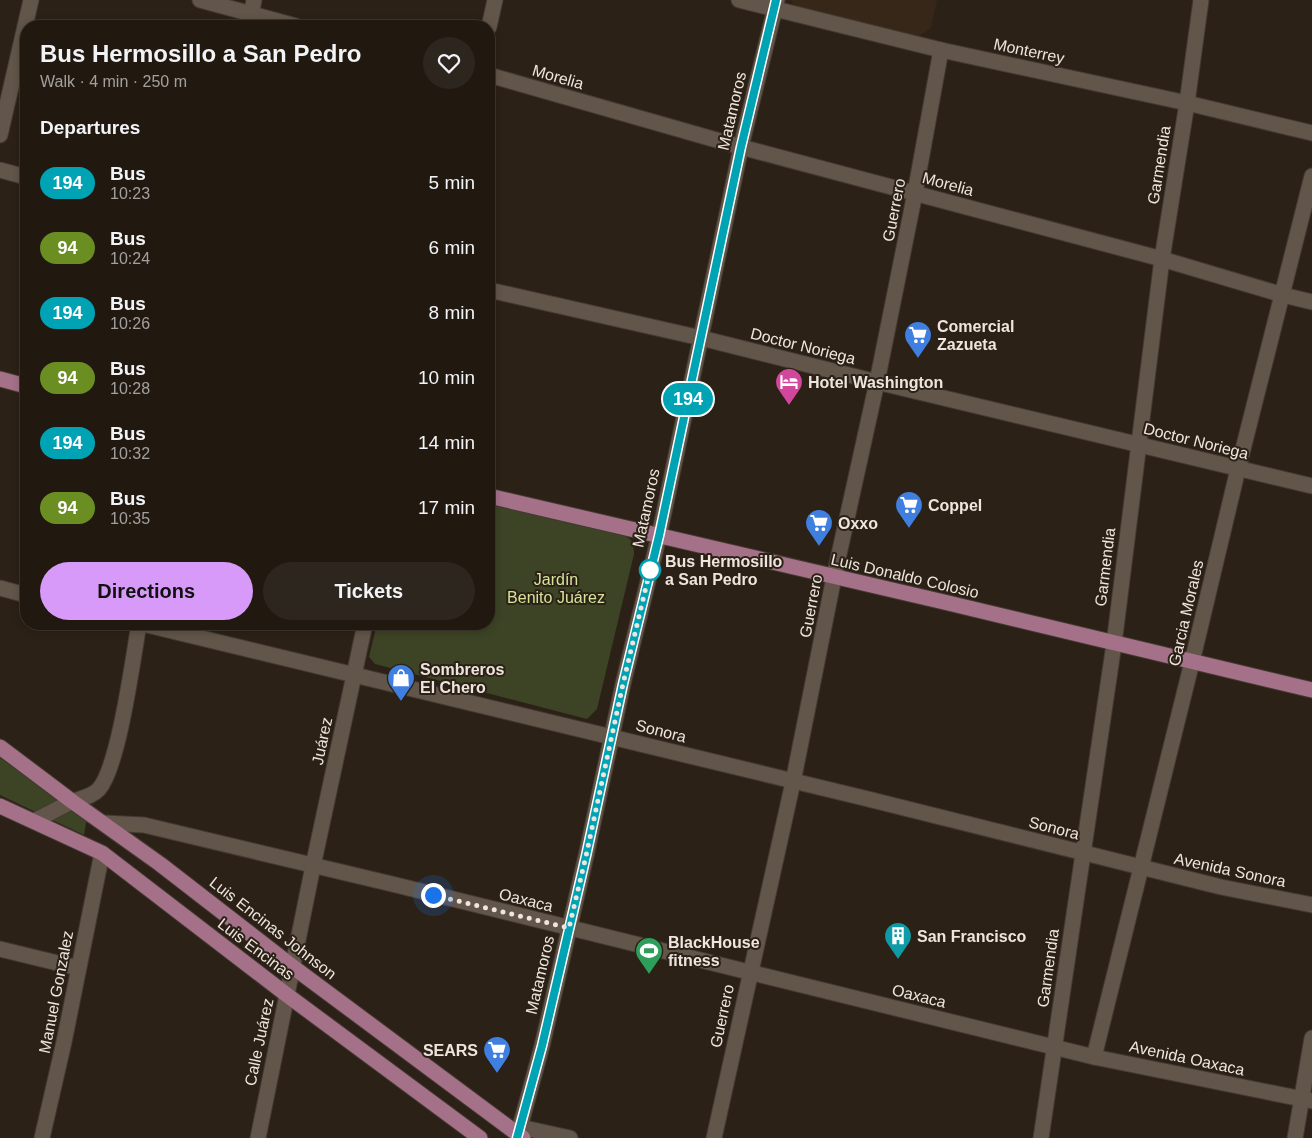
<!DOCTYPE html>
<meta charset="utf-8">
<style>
:root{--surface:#211910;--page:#2d261e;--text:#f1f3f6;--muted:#a2a09f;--line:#3e3830;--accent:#d89af8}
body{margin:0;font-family:Arial,sans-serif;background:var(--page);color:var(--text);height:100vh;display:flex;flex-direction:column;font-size:19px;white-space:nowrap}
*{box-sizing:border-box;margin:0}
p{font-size:16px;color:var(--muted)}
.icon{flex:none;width:28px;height:28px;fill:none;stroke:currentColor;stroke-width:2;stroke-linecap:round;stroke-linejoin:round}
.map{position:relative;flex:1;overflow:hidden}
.details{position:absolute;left:20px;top:20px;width:475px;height:610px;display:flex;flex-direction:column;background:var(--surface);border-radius:20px;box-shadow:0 2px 8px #0003,0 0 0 1px var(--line)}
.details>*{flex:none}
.badge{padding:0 10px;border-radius:16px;font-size:18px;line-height:32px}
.you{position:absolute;width:25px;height:25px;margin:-12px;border:4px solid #fff;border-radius:50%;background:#1a73e8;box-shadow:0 0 0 8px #1a73e833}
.map>.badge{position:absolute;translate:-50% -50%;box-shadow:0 0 0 2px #fff}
h2{padding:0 20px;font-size:19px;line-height:45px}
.round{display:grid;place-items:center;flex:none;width:52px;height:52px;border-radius:26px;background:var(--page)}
.head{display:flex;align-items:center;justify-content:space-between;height:85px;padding:0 20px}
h1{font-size:24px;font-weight:600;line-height:38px}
.button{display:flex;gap:10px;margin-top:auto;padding:10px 20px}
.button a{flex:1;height:58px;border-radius:30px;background:var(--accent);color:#111;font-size:20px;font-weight:600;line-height:58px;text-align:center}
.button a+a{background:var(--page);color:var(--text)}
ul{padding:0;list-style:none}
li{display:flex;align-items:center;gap:15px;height:65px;padding:0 20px}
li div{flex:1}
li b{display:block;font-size:19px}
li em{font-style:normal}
li .badge{min-width:55px;font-weight:700;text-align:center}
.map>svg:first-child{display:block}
.built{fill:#372718}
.green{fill:#3d4325}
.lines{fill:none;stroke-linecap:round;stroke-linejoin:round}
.minor-casing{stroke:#443a33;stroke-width:17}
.major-casing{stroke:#443a33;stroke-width:17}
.minor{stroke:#625549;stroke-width:15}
.major{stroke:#a47189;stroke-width:15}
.line-casing{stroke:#fff;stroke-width:11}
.line{stroke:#00a3b4;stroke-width:8}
.walk{stroke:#ede5de;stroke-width:5;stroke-dasharray:0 9}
.stop-dot{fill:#fff;stroke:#00a3b4;stroke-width:2.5}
.labels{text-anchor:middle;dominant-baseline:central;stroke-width:4;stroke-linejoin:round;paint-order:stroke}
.street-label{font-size:16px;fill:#ede5de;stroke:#2c2116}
.poi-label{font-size:16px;font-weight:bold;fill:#ede5de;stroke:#2c2116;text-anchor:start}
.stop-label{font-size:16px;font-weight:bold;fill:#ede5de;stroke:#2c2116;text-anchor:start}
.park-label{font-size:16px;fill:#d4e59a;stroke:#2c2116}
</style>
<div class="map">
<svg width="1312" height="1138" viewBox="0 0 1312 1138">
<rect width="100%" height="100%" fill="#2c2116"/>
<path class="built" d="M791,0H937L931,28L919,36L794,6Z"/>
<g class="green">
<path d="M489,502L625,535L633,542L634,554L597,709L587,719L375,664L369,657L377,624H489Z"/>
<path d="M0,758L87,817L84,835L0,795Z"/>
</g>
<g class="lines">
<defs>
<g id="minor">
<path d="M200,0L296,26"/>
<path d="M739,0L941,50L1187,103L1312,133"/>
<path d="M249,26L254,0"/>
<path d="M489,27L495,0"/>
<path d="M489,75L741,147L1162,259L1283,295L1312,302"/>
<path d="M0,135L31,0"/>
<path d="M0,170L26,177"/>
<path d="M489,290L701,338L877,382L1312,486"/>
<path d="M0,588L26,595"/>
<path d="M143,624L864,798L1221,887L1312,905"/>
<path d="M34,821C46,815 59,808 71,802C80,798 92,797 99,789C119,766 133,658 139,624"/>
<path d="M104,823L144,825L392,884L1094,1057L1312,1101"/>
<path d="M0,949L78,968"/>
<path d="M1094,1057L1192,662L1238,469L1312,176"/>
<path d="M520,1127L570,1138"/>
<path d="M42,1138L64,1042L102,853"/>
<path d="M258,1138L313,866L365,624"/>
<path d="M517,1138L542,1046L586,856L623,684L659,536L741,147L777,0"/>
<path d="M714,1138L793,782L834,577L877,382L915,193L941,50"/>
<path d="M1041,1138L1114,644L1162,259L1187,103L1201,0"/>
<path d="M1295,1138L1312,1038"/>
</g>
<g id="major">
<path d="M0,379L26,386"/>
<path d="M489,496L944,602L1312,690"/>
<path d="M0,747L73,802L160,864L293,967L523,1138"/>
<path d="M0,806L102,853L287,995L480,1138"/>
</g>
</defs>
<use href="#minor" class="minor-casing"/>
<use href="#major" class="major-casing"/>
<use href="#minor" class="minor"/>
<use href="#major" class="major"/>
</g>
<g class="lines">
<defs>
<path id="line" d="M517,1138L542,1046L586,856L623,684L659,536L741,147L776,0"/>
</defs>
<use href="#line" class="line-casing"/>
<use href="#line" class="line"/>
<path class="walk" d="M433,895L569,928L586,856L623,684L650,570"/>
</g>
<defs>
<symbol id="supermarket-pin" viewBox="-11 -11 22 30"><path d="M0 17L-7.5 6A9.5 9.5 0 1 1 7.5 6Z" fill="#3f7fe0" stroke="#2c2116"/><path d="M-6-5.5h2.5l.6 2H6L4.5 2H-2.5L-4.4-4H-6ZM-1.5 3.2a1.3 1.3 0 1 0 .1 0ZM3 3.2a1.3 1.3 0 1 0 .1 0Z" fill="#fff"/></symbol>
<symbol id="hotel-pin" viewBox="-11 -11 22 30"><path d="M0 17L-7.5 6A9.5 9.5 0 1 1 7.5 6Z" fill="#d1479c" stroke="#2c2116"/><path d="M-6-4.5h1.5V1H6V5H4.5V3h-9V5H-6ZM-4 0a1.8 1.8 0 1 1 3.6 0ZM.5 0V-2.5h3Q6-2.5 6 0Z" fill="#fff"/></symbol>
<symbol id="shop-pin" viewBox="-11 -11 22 30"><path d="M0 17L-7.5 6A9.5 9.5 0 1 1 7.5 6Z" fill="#3f7fe0" stroke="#2c2116"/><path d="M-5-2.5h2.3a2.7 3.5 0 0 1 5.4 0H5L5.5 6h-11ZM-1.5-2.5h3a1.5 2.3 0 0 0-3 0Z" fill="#fff"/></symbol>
<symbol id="building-pin" viewBox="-11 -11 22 30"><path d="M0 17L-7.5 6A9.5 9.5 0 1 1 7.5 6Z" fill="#0f9aa8" stroke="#2c2116"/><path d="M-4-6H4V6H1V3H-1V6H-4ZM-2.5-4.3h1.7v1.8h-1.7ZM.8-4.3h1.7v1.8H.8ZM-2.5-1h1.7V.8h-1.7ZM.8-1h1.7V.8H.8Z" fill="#fff"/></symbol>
<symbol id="stadium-pin" viewBox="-11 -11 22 30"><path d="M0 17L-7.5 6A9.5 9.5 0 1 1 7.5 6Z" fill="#2e9e5b" stroke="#2c2116"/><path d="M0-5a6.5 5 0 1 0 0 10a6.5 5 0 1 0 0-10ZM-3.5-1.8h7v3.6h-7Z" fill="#fff"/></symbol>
</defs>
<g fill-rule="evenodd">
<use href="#supermarket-pin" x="902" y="319" width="32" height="43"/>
<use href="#hotel-pin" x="773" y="366" width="32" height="43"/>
<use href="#supermarket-pin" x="893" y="489" width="32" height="43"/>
<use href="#supermarket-pin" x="803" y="507" width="32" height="43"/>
<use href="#shop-pin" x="385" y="662" width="32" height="43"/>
<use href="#building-pin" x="882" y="920" width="32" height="43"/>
<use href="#stadium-pin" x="633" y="935" width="32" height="43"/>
<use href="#supermarket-pin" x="481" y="1034" width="32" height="43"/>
</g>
<circle class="stop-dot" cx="650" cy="570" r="10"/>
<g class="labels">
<g class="street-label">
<text transform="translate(1029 51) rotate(12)">Monterrey</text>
<text transform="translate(558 77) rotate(16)">Morelia</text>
<text transform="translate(732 111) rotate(-77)">Matamoros</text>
<text transform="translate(1159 165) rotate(-81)">Garmendia</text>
<text transform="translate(948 184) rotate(15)">Morelia</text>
<text transform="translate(894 210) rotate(-79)">Guerrero</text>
<text transform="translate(803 346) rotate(14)">Doctor Noriega</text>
<text transform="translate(1196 441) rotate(14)">Doctor Noriega</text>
<text transform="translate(646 508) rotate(-78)">Matamoros</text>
<text transform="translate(1105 567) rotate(-83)">Garmendia</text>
<text transform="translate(905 576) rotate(13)">Luis Donaldo Colosio</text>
<text transform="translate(811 606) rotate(-79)">Guerrero</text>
<text transform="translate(1186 613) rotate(-77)">Garcia Morales</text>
<text transform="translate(661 731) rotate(14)">Sonora</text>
<text transform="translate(322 741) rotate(-78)">Juárez</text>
<text transform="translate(1054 828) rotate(14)">Sonora</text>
<text transform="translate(1230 870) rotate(12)">Avenida Sonora</text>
<text transform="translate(526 900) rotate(14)">Oaxaca</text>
<text transform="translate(273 928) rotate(38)">Luis Encinas Johnson</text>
<text transform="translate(256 949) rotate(37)">Luis Encinas</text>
<text transform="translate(1048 968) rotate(-82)">Garmendia</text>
<text transform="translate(540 975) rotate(-77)">Matamoros</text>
<text transform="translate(56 992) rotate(-79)">Manuel Gonzalez</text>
<text transform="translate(919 996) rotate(14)">Oaxaca</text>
<text transform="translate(722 1016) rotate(-78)">Guerrero</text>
<text transform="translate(259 1042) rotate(-78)">Calle Juárez</text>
<text transform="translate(1187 1058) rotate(12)">Avenida Oaxaca</text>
</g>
<g class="poi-label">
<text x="937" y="326">Comercial<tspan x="937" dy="18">Zazueta</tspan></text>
<text x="808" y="382">Hotel Washington</text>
<text x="928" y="505">Coppel</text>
<text x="838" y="523">Oxxo</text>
<text x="420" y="669">Sombreros<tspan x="420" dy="18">El Chero</tspan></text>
<text x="917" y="936">San Francisco</text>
<text x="668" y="942">BlackHouse<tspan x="668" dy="18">fitness</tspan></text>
<text x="478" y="1050" text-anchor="end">SEARS</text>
</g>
<g class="stop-label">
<text x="665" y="561">Bus Hermosillo<tspan x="665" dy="18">a San Pedro</tspan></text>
</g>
<g class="park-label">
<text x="556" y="579">Jardín<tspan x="556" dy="18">Benito Juárez</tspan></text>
</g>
</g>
</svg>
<div class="you" style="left:433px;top:895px"></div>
<b class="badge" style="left:688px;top:399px;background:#00a3b4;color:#fff">194</b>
<section class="details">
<div class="head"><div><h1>Bus Hermosillo a San Pedro</h1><p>Walk · 4 min · 250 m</p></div><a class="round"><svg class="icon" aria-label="heart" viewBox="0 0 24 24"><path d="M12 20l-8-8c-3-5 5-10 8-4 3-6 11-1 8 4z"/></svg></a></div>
<h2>Departures</h2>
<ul>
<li><span class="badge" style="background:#00a3b4;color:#fff">194</span><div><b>Bus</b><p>10:23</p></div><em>5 min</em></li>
<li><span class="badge" style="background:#6b8e23;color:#fff">94</span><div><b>Bus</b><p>10:24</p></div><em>6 min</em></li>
<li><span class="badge" style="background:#00a3b4;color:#fff">194</span><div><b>Bus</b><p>10:26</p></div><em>8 min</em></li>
<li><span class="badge" style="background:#6b8e23;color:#fff">94</span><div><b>Bus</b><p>10:28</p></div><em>10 min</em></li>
<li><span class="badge" style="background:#00a3b4;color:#fff">194</span><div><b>Bus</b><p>10:32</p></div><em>14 min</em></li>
<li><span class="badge" style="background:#6b8e23;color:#fff">94</span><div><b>Bus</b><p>10:35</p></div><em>17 min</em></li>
</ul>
<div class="button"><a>Directions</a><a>Tickets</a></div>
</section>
</div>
